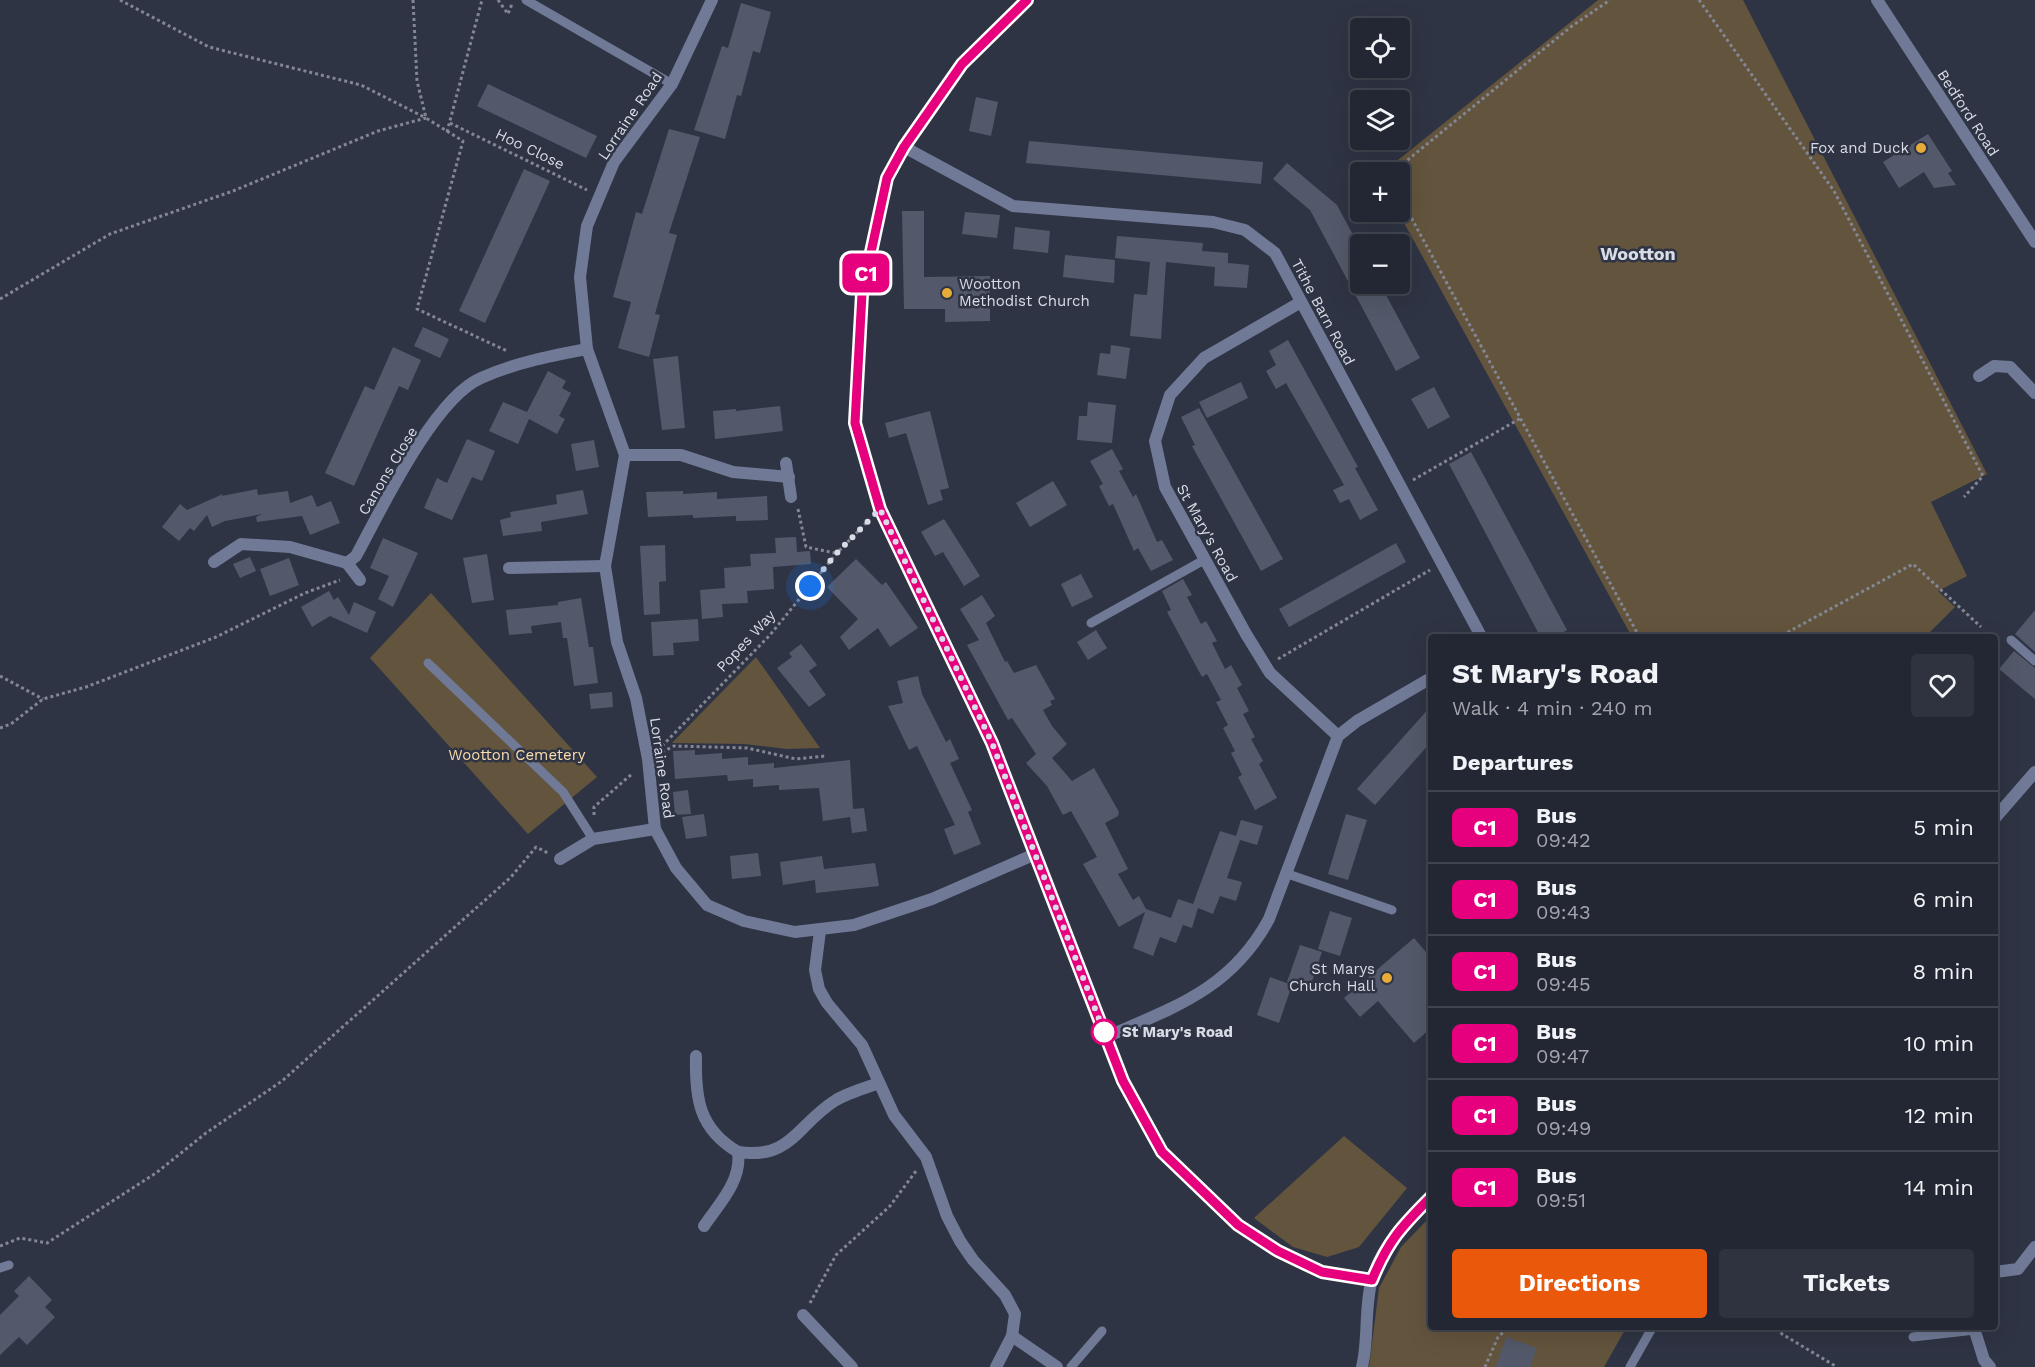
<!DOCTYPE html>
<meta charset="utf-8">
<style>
:root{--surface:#232733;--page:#2f333f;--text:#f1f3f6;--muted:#a3a5ac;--line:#40444e;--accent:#ea580c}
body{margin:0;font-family:"Work Sans",sans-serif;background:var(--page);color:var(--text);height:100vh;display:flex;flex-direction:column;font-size:22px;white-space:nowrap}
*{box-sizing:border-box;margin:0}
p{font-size:20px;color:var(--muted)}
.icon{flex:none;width:33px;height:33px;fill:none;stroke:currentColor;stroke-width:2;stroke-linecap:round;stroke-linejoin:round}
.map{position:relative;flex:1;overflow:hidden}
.sheet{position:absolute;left:1428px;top:634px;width:570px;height:696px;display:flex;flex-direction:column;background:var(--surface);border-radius:6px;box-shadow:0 6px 24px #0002,0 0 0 2px var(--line)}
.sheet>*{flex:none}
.badge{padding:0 12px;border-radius:9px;font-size:21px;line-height:39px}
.tools{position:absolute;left:1350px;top:18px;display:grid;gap:12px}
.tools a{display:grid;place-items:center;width:60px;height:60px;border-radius:6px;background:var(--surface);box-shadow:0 6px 24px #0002,0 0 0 2px var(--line);font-size:30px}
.you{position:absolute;width:30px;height:30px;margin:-15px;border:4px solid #fff;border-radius:50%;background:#1a73e8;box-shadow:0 0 0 9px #1a73e833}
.map>.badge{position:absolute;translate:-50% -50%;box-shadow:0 0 0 3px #fff}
h2{padding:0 24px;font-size:22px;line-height:54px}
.round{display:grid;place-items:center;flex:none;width:63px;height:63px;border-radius:6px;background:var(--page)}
.summary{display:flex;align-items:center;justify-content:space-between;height:102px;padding:0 24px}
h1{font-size:28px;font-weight:700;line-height:45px}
.cta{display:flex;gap:12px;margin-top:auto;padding:12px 24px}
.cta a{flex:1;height:69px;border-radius:6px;background:var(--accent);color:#fff;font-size:24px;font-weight:700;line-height:69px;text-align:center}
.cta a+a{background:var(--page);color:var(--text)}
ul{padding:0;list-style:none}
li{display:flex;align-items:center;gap:18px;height:72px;padding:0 24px;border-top:2px solid var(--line)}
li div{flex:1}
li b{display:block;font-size:22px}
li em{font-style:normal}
li .badge{min-width:66px;font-weight:700;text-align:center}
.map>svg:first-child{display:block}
.green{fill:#63543d}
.building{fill:#53596a}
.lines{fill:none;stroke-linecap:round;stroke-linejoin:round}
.path{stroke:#838794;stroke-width:3;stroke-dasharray:3 3;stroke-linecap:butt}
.service{stroke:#707a97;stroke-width:9}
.minor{stroke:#707a97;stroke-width:12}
.tertiary{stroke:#707a97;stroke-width:12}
.line-casing{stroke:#fff;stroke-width:14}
.line{stroke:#e6007e;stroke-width:9}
.walk{stroke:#d8dce6;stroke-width:6;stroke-dasharray:0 10.8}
.poi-dot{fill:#e8ab37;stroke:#2f3444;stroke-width:2}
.stop-dot{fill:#fff;stroke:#e6007e;stroke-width:3}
.labels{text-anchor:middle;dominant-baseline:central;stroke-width:5;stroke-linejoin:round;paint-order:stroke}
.street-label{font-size:15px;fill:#d8dce6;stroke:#2f3444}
.poi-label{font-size:15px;fill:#d8dce6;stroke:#2f3444;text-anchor:end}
.park-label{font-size:15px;fill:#fbddad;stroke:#2f3444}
.stop-label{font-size:15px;font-weight:bold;fill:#d8dce6;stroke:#2f3444;text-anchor:start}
.quarter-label{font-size:18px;font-weight:bold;fill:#d8dce6;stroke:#2f3444}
</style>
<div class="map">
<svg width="2035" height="1367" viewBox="0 0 2035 1367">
<rect width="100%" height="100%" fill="#2f3444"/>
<g class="green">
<path d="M1598,0H1743L1987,474L1931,502L1967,576L1938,591L1955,607L1925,637H1632L1398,212L1400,172H1383Z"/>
<path d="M431,593L597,777L528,834L370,658Z"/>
<path d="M756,657L820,748L787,749L744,744L672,743Z"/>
<path d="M1344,1136L1407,1188L1359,1247L1327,1257L1293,1247L1254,1218Z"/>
<path d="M1431,1216V1328H1626L1604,1367H1369L1379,1288L1401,1247Z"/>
</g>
<g class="building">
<path d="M741,3L771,12L760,53L753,51L741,96L737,95L725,139L694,130L722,46L728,48Z"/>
<path d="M488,84L597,136L586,158L477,106Z"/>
<path d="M976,97L998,102L991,136L969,131Z"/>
<path d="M669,129L700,137L669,233L677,235L655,314L660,315L649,357L618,348L631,302L613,297L636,212L642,214Z"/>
<path d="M1928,134L1952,171L1948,173L1956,185L1934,188L1924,172L1899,188L1883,162Z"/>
<path d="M1029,141L1263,162L1261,184L1026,163Z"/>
<path d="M1287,163L1337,205L1360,248V284H1380L1420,358L1396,371L1310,210L1273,179Z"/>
<path d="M524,169L550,181L485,323L459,311Z"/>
<path d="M902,211H924V277L990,276V321L945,322V309H904Z"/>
<path d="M965,212L1000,215L997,238L962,234Z"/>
<path d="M1015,227L1050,231L1048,253L1013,249Z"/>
<path d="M1117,236L1203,243L1202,251L1228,253V263L1249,265L1247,288L1214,286L1215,267L1166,262L1161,339L1130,336L1134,294L1147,295L1150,262L1115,258Z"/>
<path d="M1065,255L1115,260L1114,283L1063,277Z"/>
<path d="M423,327L449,339L440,358L414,346Z"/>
<path d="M1288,340L1358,467L1355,468L1378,510L1360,520L1349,499L1340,503L1333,490L1344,485L1286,383L1276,389L1266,371L1276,365L1269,351Z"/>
<path d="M1111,345L1130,348L1126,379L1097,375L1100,353L1110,354Z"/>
<path d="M393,347L421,360L408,390L399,386L354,486L325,473L365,386L374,390Z"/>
<path d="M678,356L685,428L662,430L653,359Z"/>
<path d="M548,371L566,381L562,388L571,393L559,416L565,419L557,434L529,419L518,444L489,431L503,402L527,412Z"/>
<path d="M1241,382L1248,398L1207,418L1199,402Z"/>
<path d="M1434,387L1450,417L1428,429L1411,399Z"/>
<path d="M1088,402L1116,405L1112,443L1077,440L1079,416H1087Z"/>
<path d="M780,406L783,431L715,439L713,411L736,409V411Z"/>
<path d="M1199,408L1283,559L1261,571L1192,446L1195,445L1181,417Z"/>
<path d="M930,411L949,488L940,490L943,500L928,505L906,433L889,438L885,423Z"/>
<path d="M467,439L495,451L482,481L472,477L452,520L424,508L437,478L447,483Z"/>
<path d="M594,440L599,467L576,471L571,444Z"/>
<path d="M1112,449L1123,469L1119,471L1133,497L1136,494L1157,542L1162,540L1173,560L1151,571L1138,548L1134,551L1113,504L1109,506L1099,486L1103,484L1090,461Z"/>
<path d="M1471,452L1567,630L1554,638H1541L1449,464Z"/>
<path d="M1053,481L1067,505L1030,527L1016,503Z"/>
<path d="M257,489L258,495L288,491L290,503L312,495L317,507L331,501L340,523L310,535L302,516L257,522L256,517L262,514L225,521L212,527L207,515L194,531L190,528L179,541L162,527L180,504L187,510L223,494L222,496Z"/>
<path d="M583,490L588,514L541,522L542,531L503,536L500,520L511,517L510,512L557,504L556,495Z"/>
<path d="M683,491V494L717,492V499L767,496L768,520L736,521V516L693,518V515L648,517L646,492Z"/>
<path d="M944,519L980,576L964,586L943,552L935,556L921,532Z"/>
<path d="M796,537L797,552L810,551L811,564L773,567L774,589L747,591L748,603L722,604L723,617L702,619L700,590L725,588L724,568L751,566L750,554L776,553L775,538Z"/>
<path d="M383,538L418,553L393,607L378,599L389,576L370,568Z"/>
<path d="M1396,543L1406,562L1289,627L1279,609Z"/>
<path d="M665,545L666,581L659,582L660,614L644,615L640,546Z"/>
<path d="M487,554L494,600L472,603L463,558Z"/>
<path d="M250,557L256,571L240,578L233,564Z"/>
<path d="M289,558L299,585L270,596L260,569Z"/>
<path d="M856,559L882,585L886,582L918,628L890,647L878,628L849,650L840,637L858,619L827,587Z"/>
<path d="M1081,574L1093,597L1072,607L1061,584Z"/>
<path d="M1183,579L1192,595L1187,597L1201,624L1206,621L1217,641L1212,643L1225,669L1231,665L1242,685L1237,688L1249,711L1243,714L1255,737L1251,739L1263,761L1259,764L1277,798L1255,810L1238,777L1242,775L1231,753L1235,751L1223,728L1228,725L1216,702L1221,700L1207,674L1202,677L1167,612L1171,610L1162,591Z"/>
<path d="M329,591L334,600L338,597L349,615L354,602L376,612L367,633L330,616L312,627L301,607Z"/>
<path d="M982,595L995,616L986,623L1005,662L1007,661L1014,673L1036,665L1055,699L1050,701L1052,705L1043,710L1052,726L1067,744L1052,758L1072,781L1094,768L1119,812L1118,816L1105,823L1128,869L1118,874L1133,900L1139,896L1146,909L1171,918L1178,899L1193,904L1220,831L1236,836L1241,820L1263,826L1257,845L1240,840L1227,878L1242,882L1236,901L1220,896L1213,914L1198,908L1192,928L1183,925L1176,943L1160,937L1153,956L1133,948L1145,912L1119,927L1083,864L1097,857L1071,811L1063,815L1047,786L1026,763L1036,754L1012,718L1008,720L967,645L979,640L960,609Z"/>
<path d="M581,598L589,647H593L598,683L574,686L567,638H563L561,622L531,626L532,633L509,635L506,610L558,605V602Z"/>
<path d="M2035,610V652L2015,634Z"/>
<path d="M698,619L699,641L673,643L674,655L653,656L651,622Z"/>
<path d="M1096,630L1107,648L1088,660L1077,642Z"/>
<path d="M801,644L817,665L809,671L826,695L809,707L777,668L792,657L789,653Z"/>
<path d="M2014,651L2035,668V699L1999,669Z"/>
<path d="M918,676L922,694L946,742L950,739L959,759L950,763L972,810L968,812L981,844L954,855L944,829L955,825L917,746L909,750L888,706L903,703L897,681Z"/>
<path d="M612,692L613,707L591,709L589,694Z"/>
<path d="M1431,706V742L1375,805L1357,789Z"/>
<path d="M695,750V755L722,753V759L748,757V765L774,763V768L850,760L853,809L864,808L867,831L852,833L850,817L823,821L819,788L779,790V785L753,787V779L728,781L727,775L675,779L673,751Z"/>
<path d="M688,790L691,814L675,815L673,792Z"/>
<path d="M704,814L707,836L686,839L682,817Z"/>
<path d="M1346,814L1367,820L1348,880L1328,874Z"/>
<path d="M758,853L761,876L732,879L730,856Z"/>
<path d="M822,856L824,869L875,863L879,886L816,893L815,880L783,885L780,862Z"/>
<path d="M1330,911L1352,918L1340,956L1318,949Z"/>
<path d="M1414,938L1431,958V1028L1414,1043L1378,1001L1360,1017L1344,998Z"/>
<path d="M1300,945L1322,952L1309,990L1287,982Z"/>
<path d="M1270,977L1292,985L1279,1023L1257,1015Z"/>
<path d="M29,1276L52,1300L45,1307L55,1317L27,1345L19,1337L0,1355V1315L19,1296L14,1291Z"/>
<path d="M1506,1337L1537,1348L1530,1367H1496Z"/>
</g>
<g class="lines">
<g class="path">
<path d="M120,0L209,47L361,85L426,118"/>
<path d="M413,0L417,81L426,118L463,141L417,309L507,351"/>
<path d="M498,0L508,14L512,4"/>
<path d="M1699,0L1834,191L1983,476L1964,497"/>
<path d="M450,123L587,190"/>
<path d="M447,132L482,0"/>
<path d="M1400,176L1405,162L1572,26L1610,0"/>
<path d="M1400,197L1640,638"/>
<path d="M0,299L110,234L233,191L378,131L426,118"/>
<path d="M1413,480L1521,418"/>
<path d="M798,509L806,547L835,553"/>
<path d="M1777,638L1913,564L1981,627"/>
<path d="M1278,659L1430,570"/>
<path d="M0,676L43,699"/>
<path d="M0,728L11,724L43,699L86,687L216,637L305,593L340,580"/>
<path d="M662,746L770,635L836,554L868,521"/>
<path d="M662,752L674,746L747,748L796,759L825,756"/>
<path d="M594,815V807L633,773"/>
<path d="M0,1246L20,1238L47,1243L156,1173L206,1133L282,1081L511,877L536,847L548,853"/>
<path d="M810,1303L836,1255L890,1206L916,1171"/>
<path d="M1777,1328L1782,1334L1837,1367"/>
<path d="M1485,1367L1498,1337L1508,1328"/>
</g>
<g class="service">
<path d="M526,0L672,84"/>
<path d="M1091,623L1204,560"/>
<path d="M2011,640L2035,661"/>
<path d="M428,663L563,792L593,839"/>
<path d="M1285,873L1392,910"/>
<path d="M0,1268L9,1265"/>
<path d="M1913,1337L1975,1330"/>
<path d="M1071,1367L1102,1331"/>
<path d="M1630,1367L1652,1328"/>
</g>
<g class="minor">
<path d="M712,0L672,84L614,162L587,226L580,277L587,349L625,455L605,566L617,642L636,698L648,759L655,829L676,868L707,905L744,921L795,932L854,925L932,899L1033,855"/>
<path d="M1027,0L962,64L904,147L887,178L862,294L855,422L880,509L992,743L1123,1081L1162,1152L1238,1225L1278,1251L1322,1272L1372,1280"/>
<path d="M904,147L1013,206L1213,222L1245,230L1275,253L1482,638"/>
<path d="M1301,302L1204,358L1170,395L1155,441L1165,487L1246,634L1270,673L1338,736L1357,721L1431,678"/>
<path d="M1979,376L1994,366L2010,367L2035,393"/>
<path d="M625,455H681L733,472L789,477"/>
<path d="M786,463L791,497"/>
<path d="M214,562L241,544L290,547L347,563L356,556C381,510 434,398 481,378C514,363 551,356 587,349"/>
<path d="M347,563L360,580"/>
<path d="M509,568L605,566"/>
<path d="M1995,818L2035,772"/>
<path d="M560,859L593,839L655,829"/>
<path d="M820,931L815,970L819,989L827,1003L862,1045L894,1115L926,1157L947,1216L960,1241L973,1260L1005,1295L1015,1314L1012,1336L996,1367"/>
<path d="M1106,1037C1175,1007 1231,989 1269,919L1338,736"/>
<path d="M696,1056C695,1099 699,1129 738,1152"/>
<path d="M704,1226C719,1204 742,1181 738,1152C792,1160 797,1124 836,1100C848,1093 865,1088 879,1083"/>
<path d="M1995,1272L2018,1269L2035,1247"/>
<path d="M803,1315L852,1367"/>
<path d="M1974,1328L1984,1360L1990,1367"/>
<path d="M1012,1336L1057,1367"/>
<path d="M1362,1367C1369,1339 1364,1307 1372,1279C1382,1245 1407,1221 1431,1197"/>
</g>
<path class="tertiary" d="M1877,0L2035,242"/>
</g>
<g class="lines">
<defs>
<path id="line" d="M1027,0L962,64L904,147L887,178L862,294L855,423L880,509L992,743L1123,1081L1162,1152L1238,1225L1278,1251L1322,1272L1372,1280C1388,1241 1401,1227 1431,1197"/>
</defs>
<use href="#line" class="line-casing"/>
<use href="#line" class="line"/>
<path class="walk" d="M810,586L836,554L880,509L992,743L1106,1037L1104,1032"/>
</g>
<g class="poi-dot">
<circle cx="1921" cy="148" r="6"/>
<circle cx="947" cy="293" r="6"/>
<circle cx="1387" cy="978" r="6"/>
</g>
<circle class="stop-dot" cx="1104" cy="1032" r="12"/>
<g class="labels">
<g class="street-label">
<text transform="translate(1968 113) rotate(57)">Bedford Road</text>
<text transform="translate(630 116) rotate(-56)">Lorraine Road</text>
<text transform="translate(530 149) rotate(26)">Hoo Close</text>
<text transform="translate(1323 312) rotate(62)">Tithe Barn Road</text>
<text transform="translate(388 471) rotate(-59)">Canons Close</text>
<text transform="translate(1207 533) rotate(61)">St Mary's Road</text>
<text transform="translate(746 641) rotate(-47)">Popes Way</text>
<text transform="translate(662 768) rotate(82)">Lorraine Road</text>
</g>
<g class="poi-label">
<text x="1909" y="148">Fox and Duck</text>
<text x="959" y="284" text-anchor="start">Wootton<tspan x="959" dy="17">Methodist Church</tspan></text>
<text x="1375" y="969">St Marys<tspan x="1375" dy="17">Church Hall</tspan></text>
</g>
<g class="park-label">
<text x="517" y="755">Wootton Cemetery</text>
</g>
<g class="stop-label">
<text x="1122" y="1032">St Mary's Road</text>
</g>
<g class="quarter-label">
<text x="1638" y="253">Wootton</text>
</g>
</g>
</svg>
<div class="tools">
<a><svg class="icon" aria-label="locate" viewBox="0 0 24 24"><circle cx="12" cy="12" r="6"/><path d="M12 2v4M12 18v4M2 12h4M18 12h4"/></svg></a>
<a><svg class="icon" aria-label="layers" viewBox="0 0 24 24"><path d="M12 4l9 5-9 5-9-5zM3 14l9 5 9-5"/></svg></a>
<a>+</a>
<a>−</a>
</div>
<div class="you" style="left:810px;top:586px"></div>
<b class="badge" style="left:866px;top:273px;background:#e6007e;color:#fff">C1</b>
<section class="sheet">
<div class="summary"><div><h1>St Mary's Road</h1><p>Walk · 4 min · 240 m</p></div><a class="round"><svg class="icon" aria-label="heart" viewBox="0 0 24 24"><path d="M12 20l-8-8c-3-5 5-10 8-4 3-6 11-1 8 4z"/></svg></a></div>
<h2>Departures</h2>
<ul>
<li><span class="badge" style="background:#e6007e;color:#fff">C1</span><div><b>Bus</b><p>09:42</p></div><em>5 min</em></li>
<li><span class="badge" style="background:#e6007e;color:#fff">C1</span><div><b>Bus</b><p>09:43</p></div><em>6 min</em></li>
<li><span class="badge" style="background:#e6007e;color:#fff">C1</span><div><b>Bus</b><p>09:45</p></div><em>8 min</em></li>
<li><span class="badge" style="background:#e6007e;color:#fff">C1</span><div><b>Bus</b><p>09:47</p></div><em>10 min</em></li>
<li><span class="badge" style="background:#e6007e;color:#fff">C1</span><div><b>Bus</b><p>09:49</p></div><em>12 min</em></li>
<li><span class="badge" style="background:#e6007e;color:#fff">C1</span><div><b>Bus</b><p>09:51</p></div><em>14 min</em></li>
</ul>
<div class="cta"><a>Directions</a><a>Tickets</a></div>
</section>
</div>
